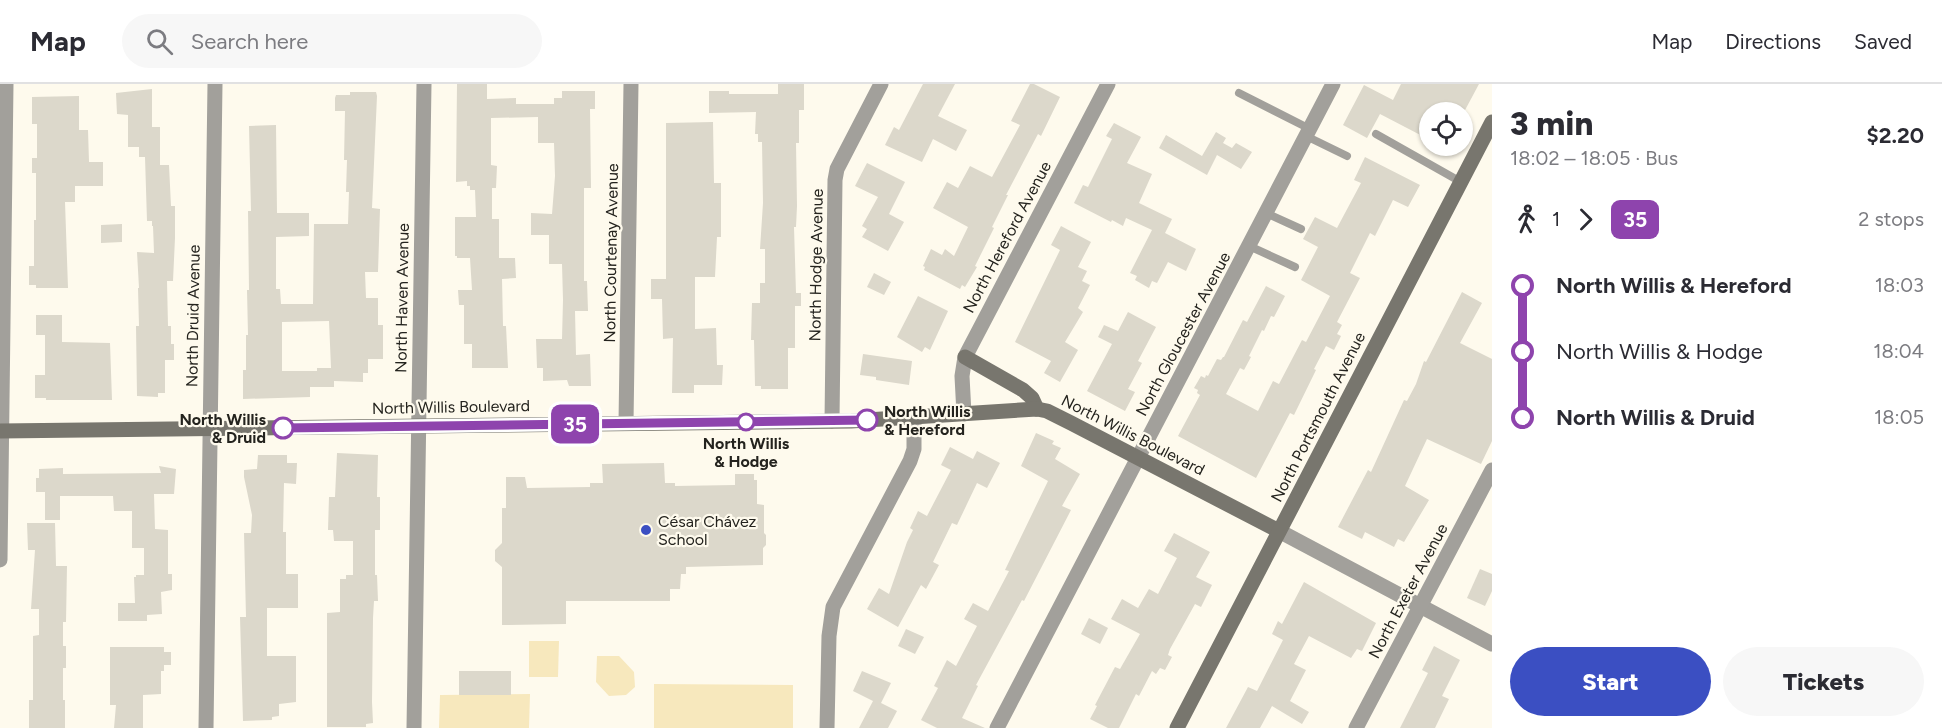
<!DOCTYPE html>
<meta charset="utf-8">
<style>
:root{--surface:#fff;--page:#f7f7f7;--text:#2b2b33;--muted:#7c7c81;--line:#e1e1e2;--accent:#3b4fc2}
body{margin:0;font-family:Figtree,sans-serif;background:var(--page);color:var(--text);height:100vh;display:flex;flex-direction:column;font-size:22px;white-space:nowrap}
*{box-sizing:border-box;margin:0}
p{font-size:20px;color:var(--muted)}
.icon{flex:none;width:33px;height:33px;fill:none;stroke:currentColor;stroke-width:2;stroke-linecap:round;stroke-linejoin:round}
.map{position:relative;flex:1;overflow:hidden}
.panel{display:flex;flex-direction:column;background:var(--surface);width:450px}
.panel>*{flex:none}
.badge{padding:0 12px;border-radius:9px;font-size:21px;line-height:39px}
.fabs{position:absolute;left:1419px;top:18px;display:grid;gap:12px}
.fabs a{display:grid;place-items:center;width:54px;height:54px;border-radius:50%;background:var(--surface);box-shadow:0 2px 4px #0004;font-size:30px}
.map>.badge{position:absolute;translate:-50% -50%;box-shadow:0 0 0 3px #fff}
.legs{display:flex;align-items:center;gap:9px;height:66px;padding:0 18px;font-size:20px}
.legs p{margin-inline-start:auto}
.overview{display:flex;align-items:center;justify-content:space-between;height:102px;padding:0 18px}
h1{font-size:33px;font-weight:800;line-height:45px}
.action{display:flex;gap:12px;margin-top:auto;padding:12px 18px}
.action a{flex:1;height:69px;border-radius:36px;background:var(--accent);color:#fff;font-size:24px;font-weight:800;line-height:69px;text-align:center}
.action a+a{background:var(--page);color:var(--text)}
ul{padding:0 18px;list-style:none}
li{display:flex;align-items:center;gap:21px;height:66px;font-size:22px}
li i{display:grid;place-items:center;width:9px;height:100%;margin:0 8px;background:currentColor}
li i::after{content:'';width:15px;height:15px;margin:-8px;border:4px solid;border-radius:50%;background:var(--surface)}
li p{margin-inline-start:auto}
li:first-child i{background:linear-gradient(#0000 50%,currentColor 0)}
li:last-child i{background:linear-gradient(currentColor 50%,#0000 0)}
header{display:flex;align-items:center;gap:36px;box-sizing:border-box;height:84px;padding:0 30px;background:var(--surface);border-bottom:2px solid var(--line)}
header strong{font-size:28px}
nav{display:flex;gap:33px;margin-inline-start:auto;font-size:21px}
.search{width:420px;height:54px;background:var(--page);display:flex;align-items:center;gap:15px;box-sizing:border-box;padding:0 21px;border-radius:33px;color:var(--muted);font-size:22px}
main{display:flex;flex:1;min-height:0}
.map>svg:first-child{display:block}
.green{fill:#f7e8bd}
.building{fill:#dcd8cb;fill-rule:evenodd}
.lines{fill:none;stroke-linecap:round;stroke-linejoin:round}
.lane{stroke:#a2a09b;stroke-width:8}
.street{stroke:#a2a09b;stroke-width:15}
.secondary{stroke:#78766e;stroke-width:15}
.line-1-casing{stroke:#fff;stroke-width:14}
.line-1{stroke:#8e44ad;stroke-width:9}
.stop-1-dot{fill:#fff;stroke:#8e44ad;stroke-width:3}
.poi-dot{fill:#3b4fc2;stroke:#fefaed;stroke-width:2}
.labels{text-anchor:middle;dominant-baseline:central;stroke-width:4.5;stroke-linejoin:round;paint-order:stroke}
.street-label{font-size:16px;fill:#24231e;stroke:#fefaed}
.stop-label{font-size:16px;font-weight:bold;fill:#24231e;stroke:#fefaed;text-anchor:start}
.poi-label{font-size:16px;fill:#24231e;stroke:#fefaed;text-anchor:start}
</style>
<header>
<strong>Map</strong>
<div class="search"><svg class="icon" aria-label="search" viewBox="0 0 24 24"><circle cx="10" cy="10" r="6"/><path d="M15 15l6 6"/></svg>Search here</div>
<nav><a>Map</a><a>Directions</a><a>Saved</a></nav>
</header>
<main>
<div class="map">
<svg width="1492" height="644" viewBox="0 0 1492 644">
<rect width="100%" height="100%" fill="#fefaed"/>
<g class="green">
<path d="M529,557H559L558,593H529Z"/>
<path d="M597,572H619L634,588L635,603L626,611L609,612L596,598Z"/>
<path d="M654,600L793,601V644H654Z"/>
<path d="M530,610L529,644H439L440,611Z"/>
</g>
<g class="building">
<path d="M457,0H487V15L516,14V20H554V14H562V7H595V25H590L591,104H584V197H587L588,227H575L576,271L590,270L591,302H569L567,296L543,297V284H537L536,255H562L563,216L562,180H549V151H531V129L552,130L555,92L554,59H538V33L491,34V81L497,82L496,104H492V135H499V174H515L516,194L502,195L503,242H506L508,284H472V260H464V221H459L458,206H472L470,174H457V172H455V133H476L475,106H470V102H467V97L456,98Z"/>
<path d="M778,0H804V26H799V59H796L797,122L796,143H794L796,209H801V222H795V264H788V305H761V302H755L754,256H751L752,219H760V199H765V165H760L763,119L762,58H758V50H755L756,28L709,29V7H729V10H778Z"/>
<path d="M923,0H955L938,32L967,46L956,67L933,55L922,78L885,61L894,43L899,46Z"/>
<path d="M1030,0H1034L1060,13L1041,52L1038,50L1006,111H1008L992,143L994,144L975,182L977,183L965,203L962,201L960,205L924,186L925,183L923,182L931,165L942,171L945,165L954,172L968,143L933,124L947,98L958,104L970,82L992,93L1020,41L1011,37Z"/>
<path d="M1401,0H1479L1464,28H1430V56L1380,30L1367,54L1343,41L1364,1L1393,16Z"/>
<path d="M152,5V43H160V81H169L171,122H175V154L173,197H167L168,242H171V260H174V276H165V309H158V313L137,312L136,242H139L138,204H139L137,168L154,169L153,142H152V137H147L145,73H139V63H128V31L117,30L116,9Z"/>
<path d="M350,8H376L377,12L372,124L380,125L378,188H365L366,214H378V241H383V275H368V289H363V298L334,297V303H310V313L243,315V286H246V251H248L247,206H249L248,127H251L249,42L276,41L277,129H309V152L276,153V205H280L281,220H313L314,140H348L349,108H346L347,76H344L345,27H335V14L336,11H350ZM329,237L331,284H317V287H282V238Z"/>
<path d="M79,12V46H88L89,78H103V102H75V118H65L68,204H36V201H29V182H34V136H36V89H32V74H37V40H32V13Z"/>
<path d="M713,38L714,99H721V153H717L715,193H695V245L716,244L717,281H723L722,301H694V309H672L673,254L663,255L662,215H651V195H666V39Z"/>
<path d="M1114,39L1141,53L1127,79L1152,90L1139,119L1172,135L1165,149L1196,165L1186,187L1168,178L1157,199L1152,197L1149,204L1135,196L1137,192L1130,189L1152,146L1126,134L1123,142L1112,136L1111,138L1074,119L1083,101L1088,103L1112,55L1106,52Z"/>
<path d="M1216,48L1226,54L1223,59L1232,64L1236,59L1252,68L1241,85L1217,71L1207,91L1159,64L1166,51L1202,72Z"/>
<path d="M1365,73L1420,101L1408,123L1393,116L1375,152L1370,149L1350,189L1360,194L1337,238L1342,241L1337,250L1341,252L1334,266L1326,262L1314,285L1316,286L1294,331L1290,329L1256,394L1178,352L1200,311L1197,309L1198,306L1194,304L1201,292L1205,294L1206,291L1208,292L1217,275L1221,276L1223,273H1224L1243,236L1247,238L1266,202L1285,212L1274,233L1271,232L1264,247L1262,246L1249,272L1251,273L1244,286L1240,284L1226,310L1258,327L1273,297L1279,300L1302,256L1306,258L1330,212L1301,196L1318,163L1303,155L1315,133L1337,144L1361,99L1354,96Z"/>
<path d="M867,79L905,98L889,130L904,138L888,167L862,153L867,145L862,142L878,113L855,102Z"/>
<path d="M122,140V158L101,159V141Z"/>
<path d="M1061,142L1091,158L1078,183L1087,187L1082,197L1090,201L1078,224L1083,228L1065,258L1078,266L1060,298L1044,289L1051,277L1015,258L1060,166L1051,161Z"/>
<path d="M874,189L891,198L884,211L867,203Z"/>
<path d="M1462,208L1482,219L1460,259L1492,275V357L1481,380L1427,355L1405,402L1429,416L1404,458L1398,455L1394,463L1365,448L1362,455L1338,443L1368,386L1371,388L1404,316L1407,317L1416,300L1424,277L1426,278Z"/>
<path d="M918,212L948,227L930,266L925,263L922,268L897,253Z"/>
<path d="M1128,228L1156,243L1138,277L1142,279L1128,305L1135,308L1125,327L1087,307L1112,260L1098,253L1104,241L1118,247Z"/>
<path d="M36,231H62V258L110,259L112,316H46V314H35V291H45V251H36Z"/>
<path d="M863,270L912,277L909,301L876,296V293L860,291Z"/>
<path d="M1036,349L1054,357L1052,360L1061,364L1055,375L1080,390L1062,422L1071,426L1024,517L1022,516L976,601L978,602L962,634L985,644H937L921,636L938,604L934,602L947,576L956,582L977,542L964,535L973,519L988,527L1009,487L1005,486L1048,397L1021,382Z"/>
<path d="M950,363L973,375L977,367L1000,379L987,404L977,399L957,441L952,439L933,478L939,481L926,505L921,501L898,543L867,525L879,504L889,510L907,458L913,446L910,444L918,427L927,432L951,386L941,381Z"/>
<path d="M337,369L378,371L377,413H380V446H375V491H377L378,517H374L373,534L372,618L373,639L366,640V643H327V529L340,528V495H346V491H353V457H334L333,446H328L329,413H335Z"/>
<path d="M258,371H287V379H297L296,400L284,399L283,448H286V490H298V524H267V572H296V618L279,620V632L272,633V636L243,637L240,533H246L244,449H251L252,431L244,393V386L257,385Z"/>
<path d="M664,379L665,399H675V402L735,401V390H754V396H757V420L764,421V449L766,451V461L763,464V481L686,483V490H681L680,505H670V517H566V540L502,541V483L495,477V466L502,459V424H506V393H525L527,404L590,403V399H603L602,380Z"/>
<path d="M159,382L176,385L174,410H154L155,445L168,446V490H172V506L161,508L162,530L147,531V537H118V519H135L134,493H136V491H144V464H132V427H114L113,412H60V436H45V408H36V394H39V385L63,384V390L161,389Z"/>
<path d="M27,439H55L56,482H67L66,538H63V562H66V584H63V616H65V644H29V616H33V552L39,551V525H31L35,466H28Z"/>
<path d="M1174,449L1210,468L1196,493L1212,501L1201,523L1195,520L1170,565L1168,571L1172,573L1165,586L1160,584L1156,590L1152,587L1139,612L1136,610L1119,644H1108L1090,635L1097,622L1095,621L1115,583L1120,585L1140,550L1111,535L1122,515L1138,524L1149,505L1158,510L1177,474L1164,467Z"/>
<path d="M1480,485L1492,490V507L1485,522L1467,514Z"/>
<path d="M1304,498L1376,539L1362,567L1357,565L1351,574L1309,552L1294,580L1306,586L1290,617L1309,628L1302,640L1272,622L1260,644H1226L1248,603L1257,607L1283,556L1272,550L1278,537L1282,540Z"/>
<path d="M1089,534L1108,544L1100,560L1081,550Z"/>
<path d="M906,545L924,553L915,570L898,562Z"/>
<path d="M1434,562L1460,576L1442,612L1449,615L1435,644H1400L1428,589L1422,586Z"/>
<path d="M110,563H164V568H171V581H164V587H161V610L143,611V644H114L116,621H110Z"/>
<rect x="459" y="587" width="52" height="24"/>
<path d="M862,587L891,599L881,619L897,627L888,644H859L873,617L853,607Z"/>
</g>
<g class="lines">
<g class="lane">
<path d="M1239,9L1310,45"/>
<path d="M1376,50L1461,98"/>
<path d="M1306,52L1347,72"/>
<path d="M1266,129L1301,145"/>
<path d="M1249,162L1295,183"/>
</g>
<g class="street">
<path d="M964,330L962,292L965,273L1108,0"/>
<path d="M832,337L835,96L837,85L881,0"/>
<path d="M626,339L631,0"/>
<path d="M1279,447L1492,560"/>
<path d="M0,476L6,0"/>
<path d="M206,644L215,0"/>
<path d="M414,644L424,0"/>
<path d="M827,644L829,552L833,523L910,377L914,365V333"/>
<path d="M997,644L1333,0"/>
<path d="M1356,644L1492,386"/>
</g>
<g class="secondary">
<path d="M965,273L1023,306L1032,314L1037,325"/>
<path d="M0,347L851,337L1037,325L1047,327L1071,339L1279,447"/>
<path d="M1177,644L1492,38"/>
</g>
</g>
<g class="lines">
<defs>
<path id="line-1" d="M283,344L867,336"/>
</defs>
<use href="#line-1" class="line-1-casing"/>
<use href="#line-1" class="line-1"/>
</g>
<g class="stop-1-dot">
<circle cx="867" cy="336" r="10"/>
<circle cx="746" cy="338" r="8"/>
<circle cx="283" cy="344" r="10"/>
</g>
<circle class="poi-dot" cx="646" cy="446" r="6"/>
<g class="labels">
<g class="street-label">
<text transform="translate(1007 153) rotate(-62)">North Hereford Avenue</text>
<text transform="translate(611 169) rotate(-89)">North Courtenay Avenue</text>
<text transform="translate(816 181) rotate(-89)">North Hodge Avenue</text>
<text transform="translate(402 214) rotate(-89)">North Haven Avenue</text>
<text transform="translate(193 232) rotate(-89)">North Druid Avenue</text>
<text transform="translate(1183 250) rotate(-62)">North Gloucester Avenue</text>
<text transform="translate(451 323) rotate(-1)">North Willis Boulevard</text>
<text transform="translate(1318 333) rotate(-63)">North Portsmouth Avenue</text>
<text transform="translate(1133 351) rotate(27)">North Willis Boulevard</text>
<text transform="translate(1408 507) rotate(-62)">North Exeter Avenue</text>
</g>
<g class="stop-label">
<text x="884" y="327">North Willis<tspan x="884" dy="18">&amp; Hereford</tspan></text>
<text x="266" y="335" text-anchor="end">North Willis<tspan x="266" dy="18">&amp; Druid</tspan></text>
<text x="746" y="359" text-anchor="middle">North Willis<tspan x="746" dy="18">&amp; Hodge</tspan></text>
</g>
<g class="poi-label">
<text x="658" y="437">César Chávez<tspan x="658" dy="18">School</tspan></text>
</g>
</g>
</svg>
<div class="fabs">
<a><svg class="icon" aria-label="locate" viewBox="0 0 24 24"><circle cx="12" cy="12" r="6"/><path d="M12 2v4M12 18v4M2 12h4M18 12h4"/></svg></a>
</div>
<b class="badge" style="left:575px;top:340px;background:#8e44ad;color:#fff">35</b>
</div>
<section class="panel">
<div class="overview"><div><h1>3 min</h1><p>18:02 – 18:05 · Bus</p></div><b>$2.20</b></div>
<div class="legs"><svg class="icon" aria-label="walk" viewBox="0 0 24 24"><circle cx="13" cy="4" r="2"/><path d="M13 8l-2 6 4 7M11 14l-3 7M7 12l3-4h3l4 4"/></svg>1<svg class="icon" aria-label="forward" viewBox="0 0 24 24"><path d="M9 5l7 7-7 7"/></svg><b class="badge" style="background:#8e44ad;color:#fff">35</b><p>2 stops</p></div>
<ul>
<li><i style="color:#8e44ad"></i><b>North Willis &amp; Hereford</b><p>18:03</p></li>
<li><i style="color:#8e44ad"></i><span>North Willis &amp; Hodge</span><p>18:04</p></li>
<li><i style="color:#8e44ad"></i><b>North Willis &amp; Druid</b><p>18:05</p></li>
</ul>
<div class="action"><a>Start</a><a>Tickets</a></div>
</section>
</main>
